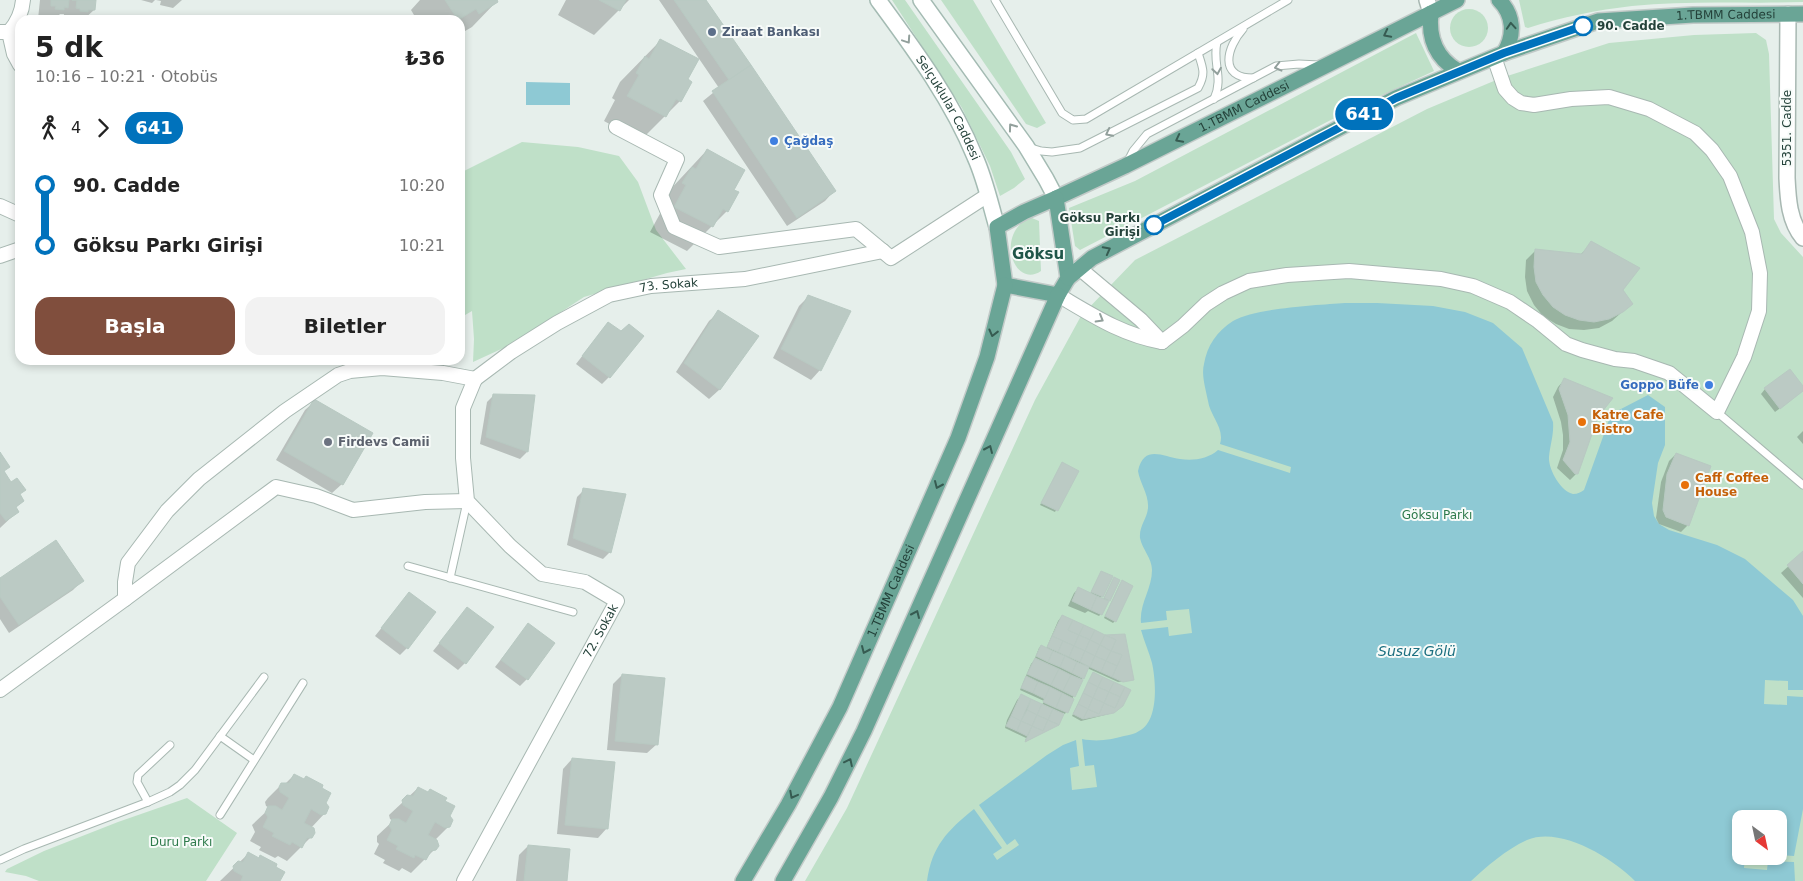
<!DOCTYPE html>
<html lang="tr">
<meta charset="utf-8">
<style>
:root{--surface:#fff;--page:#f2f2f2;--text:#222;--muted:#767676;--accent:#804e3d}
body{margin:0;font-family:"DejaVu Sans",sans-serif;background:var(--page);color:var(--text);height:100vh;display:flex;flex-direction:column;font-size:19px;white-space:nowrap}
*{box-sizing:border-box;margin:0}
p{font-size:16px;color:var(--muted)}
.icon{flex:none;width:28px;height:28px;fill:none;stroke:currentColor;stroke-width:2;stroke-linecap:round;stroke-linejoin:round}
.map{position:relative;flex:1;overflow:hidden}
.side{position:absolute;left:15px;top:15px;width:450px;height:350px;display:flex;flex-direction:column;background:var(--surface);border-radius:15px;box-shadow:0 2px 8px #0003}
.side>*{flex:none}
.badge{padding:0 10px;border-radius:16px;font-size:18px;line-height:32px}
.needle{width:32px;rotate:147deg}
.fabs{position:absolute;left:1732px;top:810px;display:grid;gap:10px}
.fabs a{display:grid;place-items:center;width:55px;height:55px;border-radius:10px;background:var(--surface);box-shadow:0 2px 8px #0003;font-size:25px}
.map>.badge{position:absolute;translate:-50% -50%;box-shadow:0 0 0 2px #fff}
.legs{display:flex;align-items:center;gap:8px;height:55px;padding:0 20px;font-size:16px}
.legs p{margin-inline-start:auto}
.overview{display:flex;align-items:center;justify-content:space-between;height:85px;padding:0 20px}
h1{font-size:28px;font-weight:600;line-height:38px}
.primary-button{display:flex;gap:10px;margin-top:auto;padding:10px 20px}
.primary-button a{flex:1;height:58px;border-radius:15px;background:var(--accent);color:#fff;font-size:20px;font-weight:600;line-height:58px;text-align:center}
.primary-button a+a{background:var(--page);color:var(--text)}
ul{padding:0 20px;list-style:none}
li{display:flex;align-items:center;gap:18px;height:60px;font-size:19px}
li i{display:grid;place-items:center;width:8px;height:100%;margin:0 6px;background:currentColor}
li i::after{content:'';width:12px;height:12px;margin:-6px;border:4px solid;border-radius:50%;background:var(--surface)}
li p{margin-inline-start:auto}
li:first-child i{background:linear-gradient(#0000 50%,currentColor 0)}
li:last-child i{background:linear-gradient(currentColor 50%,#0000 0)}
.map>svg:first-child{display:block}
.green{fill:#bfe0c8;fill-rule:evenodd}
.water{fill:#8ec9d4}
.shadow{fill:#0003}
.building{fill:#bbcac4;stroke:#b8c9c2}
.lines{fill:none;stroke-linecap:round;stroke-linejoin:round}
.service-casing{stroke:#a8b8b2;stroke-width:9}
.minor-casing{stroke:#a8b8b2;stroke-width:16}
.tertiary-casing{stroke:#a8b8b2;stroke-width:18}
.secondary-casing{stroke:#a4bbb3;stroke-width:18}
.primary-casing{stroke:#c2cac8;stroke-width:18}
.service{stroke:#fff;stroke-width:7}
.minor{stroke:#fff;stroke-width:14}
.tertiary{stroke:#fff;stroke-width:15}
.secondary{stroke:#fff;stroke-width:15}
.primary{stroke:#6aa596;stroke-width:15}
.oneway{stroke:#365b51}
.oneway2{stroke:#92a09c}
.line-1-casing{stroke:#fff;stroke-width:11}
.line-1{stroke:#0072bc;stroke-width:8}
.stop-1-dot{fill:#fff;stroke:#0072bc;stroke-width:2.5}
.service-dot{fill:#5c6f8a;stroke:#f7fbf9;stroke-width:2}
.shop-dot{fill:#3f7fe0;stroke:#f7fbf9;stroke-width:2}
.food-dot{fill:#e8710a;stroke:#f7fbf9;stroke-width:2}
.worship-dot{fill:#6b7280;stroke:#f7fbf9;stroke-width:2}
.labels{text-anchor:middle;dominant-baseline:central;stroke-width:4;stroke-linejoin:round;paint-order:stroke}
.street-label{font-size:12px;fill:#24423a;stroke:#f7fbf9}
.stop-label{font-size:12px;font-weight:bold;fill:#24423a;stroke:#f7fbf9;text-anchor:start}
.service-label{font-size:12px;font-weight:bold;fill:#4e5e75;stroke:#f7fbf9;text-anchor:start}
.shop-label{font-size:12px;font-weight:bold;fill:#366cbe;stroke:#f7fbf9;text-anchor:start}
.food-label{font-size:12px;font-weight:bold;fill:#c56008;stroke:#f7fbf9;text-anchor:start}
.worship-label{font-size:12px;font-weight:bold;fill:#5b616d;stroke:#f7fbf9;text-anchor:start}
.park-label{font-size:12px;fill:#2d7a4b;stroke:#f7fbf9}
.water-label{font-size:14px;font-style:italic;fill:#1c6f80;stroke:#f7fbf9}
.quarter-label{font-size:15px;font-weight:bold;fill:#1f5548;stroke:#f7fbf9}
</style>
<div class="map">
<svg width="1803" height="881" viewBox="0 0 1803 881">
<rect width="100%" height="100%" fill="#e6efeb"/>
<g class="green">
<path d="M892,0H905L1011,152L1025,179L1014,188L1000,196L990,166L962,108Z"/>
<path d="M941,0H973L1046,123L1037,128L1026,124Z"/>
<path d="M1519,0H1803V2C1746,4 1689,0 1632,6C1597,10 1562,17 1528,28L1525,27Z"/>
<circle cx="1469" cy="28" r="19"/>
<path d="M1416,33L1434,71L1352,109L1080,250L1075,246L1069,208L1135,181Z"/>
<path d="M1756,33L1766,40L1769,54L1774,219L1781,233L1803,257V881H805L847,808L1035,400L1081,316L1135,260L1427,109L1501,78L1609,43L1694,35ZM1741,819H1779V856H1741Z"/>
<path d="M522,142L578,147L619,156L638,182L656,230L686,269L667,273L584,297L512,344L473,362L474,339L472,311L460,318V173Z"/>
<path d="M1028,218H1032L1039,221L1041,271C1015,289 995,237 1028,218Z"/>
<path d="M187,798L237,833L206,881H39L26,876L5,872L7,869L44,851L118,822Z"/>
</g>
<g class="water">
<path d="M526,82L570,83V105H526Z"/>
<path d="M1345,303H1377L1433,306L1465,312L1493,323L1522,348L1553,422C1554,435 1550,445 1549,457C1548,469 1561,492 1573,494C1578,494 1581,492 1584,490L1609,420L1619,410L1648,395L1665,407V445L1658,463L1652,503L1654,516L1659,524L1669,530L1717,545L1745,559L1793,600L1803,616V690H1788V681L1765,680L1764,704L1787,705V696L1803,697V809L1794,856L1779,855V819H1741V856H1745L1744,868L1767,870L1768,861L1794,862L1795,881H1635C1612,858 1561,826 1527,840C1508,848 1486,867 1471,881H927C932,846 947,831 974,809L1002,848L993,854L997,860L1019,845L1015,839L1007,845L979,805L1047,755L1063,745L1076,740L1079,766L1070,768L1072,790L1097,787L1094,765L1085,766L1082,739C1097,742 1110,740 1124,736C1129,735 1135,734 1139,731C1159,721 1156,681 1152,663C1149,652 1144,641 1141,630L1168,627L1169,636L1192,633L1189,609L1166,611L1167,620L1141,623C1139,604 1152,589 1152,570C1152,558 1142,549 1140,538C1139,526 1147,519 1148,508C1149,494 1140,484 1138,471C1144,444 1163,457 1180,459C1193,461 1208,459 1218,450L1290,473L1291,467L1220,444C1225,428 1210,416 1208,401C1206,390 1201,375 1204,364C1207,346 1217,331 1233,321C1256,308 1318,305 1345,303Z"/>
</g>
<g class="shadow">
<path d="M40,0H95L94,10L83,20H63L64,14H60L54,20L38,19Z"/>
<path d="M141,0H155L152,3Z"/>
<path d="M156,0H182L173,8L160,5L161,1Z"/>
<path d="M420,0H498L472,27L460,34V20H417L411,10Z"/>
<path d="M566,0H629L594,35L558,15Z"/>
<path d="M659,0H705L834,191L825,201L787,226L703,101L719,88Z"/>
<path d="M661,40L686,80L680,101L640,141L604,121L615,100L612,98L620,82Z"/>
<path d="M707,150L732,190L727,211L687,251L650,232L662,210L659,208L667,193Z"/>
<path d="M1592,243L1631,304L1612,321L1599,328L1584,330L1569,329L1556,324L1543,316L1534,305L1527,291L1525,277L1526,260L1535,251L1580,255Z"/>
<path d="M808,297L820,370L811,380L773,358L799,306Z"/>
<path d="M719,312L757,336L719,390L709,399L676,372L709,321Z"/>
<path d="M608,323L621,333L609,377L602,384L576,364Z"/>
<path d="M1564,380L1597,416L1577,473L1570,480L1557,468L1563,450V435L1561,422L1553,397L1558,387Z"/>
<path d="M1803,388L1800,393L1775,412L1761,394L1765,389Z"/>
<path d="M494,395L533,396L527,452L520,459L480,444L487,402Z"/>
<path d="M315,401L342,484L332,493L276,460L305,410Z"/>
<path d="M1803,431V444L1797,437Z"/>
<path d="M0,454L3,472L23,501L15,508L18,511L0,528Z"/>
<path d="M1676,454L1688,525L1681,532L1659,524L1656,518L1661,482L1669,461Z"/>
<path d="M1062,464L1077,471L1055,512L1040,505Z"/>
<path d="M584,490L610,552L603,559L567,545L577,497Z"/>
<path d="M1803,553V598L1781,573Z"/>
<path d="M1101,572L1102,596L1100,598L1103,600L1113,580H1118L1101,614L1099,616L1088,611L1085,613L1068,606L1074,593L1079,588L1090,594Z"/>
<path d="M0,579L82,581L73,590L9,633L0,619Z"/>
<path d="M1120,584L1115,621L1113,623L1104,618Z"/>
<path d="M409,594L407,648L400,655L375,636Z"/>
<path d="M467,609L465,663L458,670L433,651Z"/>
<path d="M1062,616L1105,636L1124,635L1133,680L1118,682L1087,668L1066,712L1065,714L1063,713L1058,724L1025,742L1026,738L1005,728L1007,720L1017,700L1021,696L1028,704L1032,701L1042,705L1044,701L1020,690L1031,664L1036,658H1035L1039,648L1041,646L1046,649L1058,621Z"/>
<path d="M528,625L527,679L520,686L495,667Z"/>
<path d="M1093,673L1129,690L1122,705L1109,714L1081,721L1072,716Z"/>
<path d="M622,675L657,744L647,753L607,750L613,684Z"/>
<path d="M572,759L607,828L598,838L557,834L563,769Z"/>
<path d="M294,775L320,789L324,803L325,813L311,828V837L287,861L278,856L275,858L259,850L261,847L250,841L255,832L252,825L270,808L266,806L265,802L268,798L282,784H285Z"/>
<path d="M418,788L444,802L448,816L449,826L435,840V849L411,873L402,868L399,871L383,863L385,860L374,854L379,844L377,842V836L393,821L390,819L389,815Z"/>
<path d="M528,846L566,881H516L519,855Z"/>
<path d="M248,854L258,859L260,856L274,868L279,881H220Z"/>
</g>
<g class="building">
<path d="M51,0H69L68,8L64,7V10L55,9L56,6H51Z"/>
<path d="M72,0H96L95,10H88V12L80,11V9L76,8L77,0Z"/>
<path d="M445,0H497L498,2L479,14L476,9L458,20Z"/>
<path d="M599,0H626L620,11Z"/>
<path d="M674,0H706L751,65L729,80Z"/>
<path d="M660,39L699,59L688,79L692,82L681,102L676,99L666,117L627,96L639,75L636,73L645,56L649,59Z"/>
<path d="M751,65L836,191L797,218L712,91Z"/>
<path d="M707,149L745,170L734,190L739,192L728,212L723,209L713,227L674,207L686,185L682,183L692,167L696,169Z"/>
<path d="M1591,241L1640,268L1623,290L1633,304L1623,312L1609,319L1594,322L1579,320L1565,315L1553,307L1543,295L1536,282L1534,267L1535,249L1582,254Z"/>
<path d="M808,295L851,311L821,371L781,349Z"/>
<path d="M718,310L759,336L720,390L684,363Z"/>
<path d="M608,322L621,331L629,324L644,336L610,378L582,356Z"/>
<path d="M1790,369L1803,386V391L1780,409L1764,388Z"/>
<path d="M1564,378L1613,398L1598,417L1578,474H1575L1563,460L1570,442L1568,415L1559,389Z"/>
<path d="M493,394L535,395L528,452L486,437Z"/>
<path d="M314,399L373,433L343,485L284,451Z"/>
<path d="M0,452L10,467L4,471L11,482L17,478L26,490L20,494L24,501L16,507L19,512L6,521L0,513Z"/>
<path d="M1676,453L1711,466L1689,526L1666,517L1663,510L1667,474Z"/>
<path d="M1062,462L1079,471L1058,511L1041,503Z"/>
<path d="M583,488L626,494L611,553L573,538Z"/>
<path d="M56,540L84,581L19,625L0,597V578Z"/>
<path d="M1803,551V584L1787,565Z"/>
<path d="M1101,571L1113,576L1103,597L1091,592Z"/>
<path d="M1114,577L1120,580L1110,601L1104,598Z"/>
<path d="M1122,580L1133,586L1116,622L1105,616Z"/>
<path d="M1078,587L1097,596L1091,610L1072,601Z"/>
<path d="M409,592L436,612L408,649L381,628Z"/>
<path d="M1097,596L1109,601L1102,615L1091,610Z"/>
<path d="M467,607L494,627L466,664L439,643Z"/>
<path d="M1062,615L1073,620L1068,630L1079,635L1074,646L1052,636Z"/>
<path d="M1073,620L1084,625L1079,635L1068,630Z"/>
<path d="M528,623L555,643L528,680L501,660Z"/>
<path d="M1084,625L1095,630L1090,640L1079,635Z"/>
<path d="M1095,630L1105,635L1100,645L1090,640Z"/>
<path d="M1125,634L1134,680L1123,682L1112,677L1122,655L1111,651L1116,640L1105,635Z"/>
<path d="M1079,635L1090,640L1085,651L1074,646Z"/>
<path d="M1105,635L1116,640L1111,651L1100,645Z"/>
<path d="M1052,636L1063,641L1058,652L1047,647Z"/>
<path d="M1090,640L1100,645L1095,656L1085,651Z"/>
<path d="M1063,641L1074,646L1069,657L1058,652Z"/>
<path d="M1041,645L1053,651L1048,662L1036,656Z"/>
<path d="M1100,645L1111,651L1106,661L1095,656Z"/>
<path d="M1074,646L1085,651L1080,662L1069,657Z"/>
<path d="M1053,651L1065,656L1060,667L1048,662Z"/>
<path d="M1085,651L1095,656L1090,667L1080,662Z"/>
<path d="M1111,651L1122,655L1117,666L1106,661Z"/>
<path d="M1065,656L1077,662L1072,673L1060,667Z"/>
<path d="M1095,656L1106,661L1101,672L1090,667Z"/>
<path d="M1035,658L1059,669L1051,685L1027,674Z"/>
<path d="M1106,661L1117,666L1112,677L1101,672Z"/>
<path d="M1077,662L1089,667L1084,679L1072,673Z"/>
<path d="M1059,669L1071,675L1063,691L1051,685Z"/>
<path d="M1093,672L1103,677L1098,687L1088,682Z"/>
<path d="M622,674L665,678L658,745L615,741Z"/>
<path d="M1071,675L1083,680L1075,697L1063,691Z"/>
<path d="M1026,676L1038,682L1033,693L1021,688Z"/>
<path d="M1103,677L1114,682L1109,692L1098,687Z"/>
<path d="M1038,682L1050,687L1045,699L1033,693Z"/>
<path d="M1088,682L1098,687L1093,698L1083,693Z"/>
<path d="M1114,682L1125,687L1120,697L1109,692Z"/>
<path d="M1050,687L1062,693L1056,708L1043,702Z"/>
<path d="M1098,687L1109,692L1104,703L1093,698Z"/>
<path d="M1125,687L1131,690L1123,706L1114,713L1083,719L1088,709L1099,714L1104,703L1115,708Z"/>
<path d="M1109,692L1120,697L1115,708L1104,703Z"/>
<path d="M1062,693L1074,699L1068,713L1056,708Z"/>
<path d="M1083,693L1093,698L1088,709L1078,704Z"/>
<path d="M1021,694L1031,699L1021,721L1011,716Z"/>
<path d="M1093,698L1104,703L1099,714L1088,709Z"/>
<path d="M1031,699L1042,704L1037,715L1027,710Z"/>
<path d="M1042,704L1053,709L1048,720L1037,715Z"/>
<path d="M1078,704L1088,709L1083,719L1073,714Z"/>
<path d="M1053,709L1064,714L1059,725L1048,720Z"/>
<path d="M1027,710L1037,715L1032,726L1021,721Z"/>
<path d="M1037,715L1048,720L1043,731L1032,726Z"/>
<path d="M1011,716L1021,721L1017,731L1006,726Z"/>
<path d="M1048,720L1059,725L1025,742L1032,726L1043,731Z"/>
<path d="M1021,721L1032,726L1027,736L1017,731Z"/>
<path d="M572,758L615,762L608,829L565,825Z"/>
<path d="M294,774L304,779L306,776L323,785L322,788L331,793L326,803L329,807L326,814L321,815L311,809L304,823L314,828L315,833L312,838H307L302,848L292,842L290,845L272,836L274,833L263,827L268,817L265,813L268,806H276L282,810L289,798L280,792L279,787L281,783H289Z"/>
<path d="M418,787L428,792L430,789L447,798L445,801L455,806L450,816L453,820L450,827L445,828L435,822L428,835L437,840L439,846L436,850L431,851L426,860L415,855L414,858L396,849L398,846L387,840L392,830L389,826L392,819H399L406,823L413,811L403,805L402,800L407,795L413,796Z"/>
<path d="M528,845L570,849L567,881H524Z"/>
<path d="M248,852L259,858L260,855L277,864L276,867L285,872L280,881H241L243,876L234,871L233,866L238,861L243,862Z"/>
</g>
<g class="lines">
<defs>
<g id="service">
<path d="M995,0L1062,113L1073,120L1086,119L1288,0"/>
<path d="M1243,29C1227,47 1218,78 1253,78"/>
<path d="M1214,99C1224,77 1212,64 1217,42"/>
<path d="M1028,147L1041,151L1052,152L1080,148L1198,88C1206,74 1203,68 1198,53"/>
<path d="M1127,163L1133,151L1147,134L1276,66L1299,64L1319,65"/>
<path d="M1717,412L1803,485"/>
<path d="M408,566L573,612"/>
<path d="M450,578L467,502"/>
<path d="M220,736L254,760"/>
<path d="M148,802L137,782L138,775L170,745"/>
<path d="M220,815L303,683"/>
<path d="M0,860L24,849L148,802L170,792L180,785L195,770L264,677"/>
</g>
<g id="minor">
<path d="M0,32H9C18,22 22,13 23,0"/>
<path d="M9,32L14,54L20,65"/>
<path d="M616,127L677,159L661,195L674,227L719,247L856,229L891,258L988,195"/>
<path d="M0,206L20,215"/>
<path d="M0,256L20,249"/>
<path d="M1079,268L1141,320L1162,342"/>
<path d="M1058,295C1092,315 1122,335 1162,342"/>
<path d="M1162,342L1183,326L1206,304L1223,293L1249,281L1287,275L1349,271L1441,279L1473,286L1510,302L1538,321L1566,344L1582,350L1615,359L1634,361L1669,373L1717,412L1744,357L1759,311L1760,273L1752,232L1730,176L1712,150L1695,133L1649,109L1609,97L1571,99L1534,105L1521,103L1513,98L1505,89L1494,57"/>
<path id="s1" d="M475,379L511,352L557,323L609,295L651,286L745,279L883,251"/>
<path d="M125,599V582L128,563L167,511L199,479L285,411L338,375L350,371L382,368L443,373L475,379"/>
<path d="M0,690L125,599L276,487L316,496L353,510L425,502L467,501"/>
<path id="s2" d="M464,881L617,601L585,582L542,574L510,546L467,501L463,458V408L475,379"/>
</g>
<g id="tertiary">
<path d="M1427,0L1431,13"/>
<path d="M1788,14L1787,178C1788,199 1789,221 1803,238"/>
</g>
<g id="secondary">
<path id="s3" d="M878,0C914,49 952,100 975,157C985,179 990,203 997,227"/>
<path d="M921,0L1026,146L1046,179L1056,198"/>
</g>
<g id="primary">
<path d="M1499,0C1514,15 1515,35 1504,53"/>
<path d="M1431,13C1428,38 1436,58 1458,71"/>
<path id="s4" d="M1056,198L1125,166L1457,0"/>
<path d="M1056,198L1068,278L1058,295L1005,285L997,227L1024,212Z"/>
<path id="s5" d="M1068,278L1092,258L1396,98L1504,53L1598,21L1693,15L1803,14"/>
<path id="s6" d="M743,881L788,805L840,707L958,438L987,357L1005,285"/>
<path d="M783,881L831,797L864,731L1058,295"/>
</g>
</defs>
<use href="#service" class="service-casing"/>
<use href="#minor" class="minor-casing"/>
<use href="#tertiary" class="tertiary-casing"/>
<use href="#secondary" class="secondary-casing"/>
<use href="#primary" class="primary-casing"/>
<use href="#service" class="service"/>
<use href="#minor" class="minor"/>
<use href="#tertiary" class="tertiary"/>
<use href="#secondary" class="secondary"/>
<use href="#primary" class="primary"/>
</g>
<defs><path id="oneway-chevron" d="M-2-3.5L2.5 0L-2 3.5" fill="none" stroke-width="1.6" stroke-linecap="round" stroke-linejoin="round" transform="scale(1.25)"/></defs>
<g class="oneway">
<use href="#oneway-chevron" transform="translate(1511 26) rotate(-94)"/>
<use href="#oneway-chevron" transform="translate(1387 34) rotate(153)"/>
<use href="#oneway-chevron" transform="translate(1179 139) rotate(153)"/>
<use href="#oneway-chevron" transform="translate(1107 250) rotate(-28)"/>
<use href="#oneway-chevron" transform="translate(993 333) rotate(104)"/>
<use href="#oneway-chevron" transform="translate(989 449) rotate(-66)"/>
<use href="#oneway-chevron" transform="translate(938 485) rotate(114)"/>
<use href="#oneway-chevron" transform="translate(916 614) rotate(-66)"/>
<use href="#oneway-chevron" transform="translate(865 650) rotate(114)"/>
<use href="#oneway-chevron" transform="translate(849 762) rotate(-64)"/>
<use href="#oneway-chevron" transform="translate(793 795) rotate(118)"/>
</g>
<g class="oneway2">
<use href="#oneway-chevron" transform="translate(907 40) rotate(56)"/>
<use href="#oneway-chevron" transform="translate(1278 67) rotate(166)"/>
<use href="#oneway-chevron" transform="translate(1217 71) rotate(81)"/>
<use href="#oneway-chevron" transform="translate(1012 127) rotate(-126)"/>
<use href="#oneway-chevron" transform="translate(1109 133) rotate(153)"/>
<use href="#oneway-chevron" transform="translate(1100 319) rotate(30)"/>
</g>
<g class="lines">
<defs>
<path id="line-1" d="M1154,225L1396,98L1504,53L1583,26"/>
</defs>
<use href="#line-1" class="line-1-casing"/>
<use href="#line-1" class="line-1"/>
</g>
<g class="stop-1-dot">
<circle cx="1583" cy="26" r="9"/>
<circle cx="1154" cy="225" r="9"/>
</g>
<circle class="service-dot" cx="712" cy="32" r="5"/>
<g class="shop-dot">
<circle cx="774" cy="141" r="5"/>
<circle cx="1709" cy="385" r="5"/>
</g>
<g class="food-dot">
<circle cx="1582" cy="422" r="5"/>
<circle cx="1685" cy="485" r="5"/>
</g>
<circle class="worship-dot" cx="328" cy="442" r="5"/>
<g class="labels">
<g class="street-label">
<text stroke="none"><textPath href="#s5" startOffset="719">1.TBMM Caddesi</textPath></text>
<text stroke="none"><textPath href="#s4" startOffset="209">1.TBMM Caddesi</textPath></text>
<text stroke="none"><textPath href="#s3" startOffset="129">Selçuklular Caddesi</textPath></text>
<text transform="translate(1787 128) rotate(-90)">5351. Cadde</text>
<text stroke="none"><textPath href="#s1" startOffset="219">73. Sokak</textPath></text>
<text stroke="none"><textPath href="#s6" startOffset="326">1.TBMM Caddesi</textPath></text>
<text stroke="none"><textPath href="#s2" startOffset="285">72. Sokak</textPath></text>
</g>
<g class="stop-label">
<text x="1597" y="26">90. Cadde</text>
<text x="1140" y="218" text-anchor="end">Göksu Parkı<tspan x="1140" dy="14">Girişi</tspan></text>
</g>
<g class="service-label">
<text x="722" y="32">Ziraat Bankası</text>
</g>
<g class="shop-label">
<text x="784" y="141">Çağdaş</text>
<text x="1699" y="385" text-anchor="end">Goppo Büfe</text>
</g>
<g class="food-label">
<text x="1592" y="415">Katre Cafe<tspan x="1592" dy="14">Bistro</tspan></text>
<text x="1695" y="478">Caff Coffee<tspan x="1695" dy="14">House</tspan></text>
</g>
<g class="worship-label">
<text x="338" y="442">Firdevs Camii</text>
</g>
<g class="park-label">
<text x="1437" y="515">Göksu Parkı</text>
<text x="181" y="842">Duru Parkı</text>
</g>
<g class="water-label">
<text x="1417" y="651">Susuz Gölü</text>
</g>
<g class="quarter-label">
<text x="1038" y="254">Göksu</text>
</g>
</g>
</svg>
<div class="fabs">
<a><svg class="needle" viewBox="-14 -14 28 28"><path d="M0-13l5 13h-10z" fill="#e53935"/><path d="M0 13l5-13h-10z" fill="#767676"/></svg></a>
</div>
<b class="badge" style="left:1364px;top:114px;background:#0072bc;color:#fff">641</b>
<section class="side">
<div class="overview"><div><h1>5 dk</h1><p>10:16 – 10:21 · Otobüs</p></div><b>₺36</b></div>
<div class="legs"><svg class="icon" aria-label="walk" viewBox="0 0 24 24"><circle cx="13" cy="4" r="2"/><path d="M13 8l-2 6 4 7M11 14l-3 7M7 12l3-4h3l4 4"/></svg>4<svg class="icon" aria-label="forward" viewBox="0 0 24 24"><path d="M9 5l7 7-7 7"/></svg><b class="badge" style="background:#0072bc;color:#fff">641</b></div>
<ul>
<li><i style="color:#0072bc"></i><b>90. Cadde</b><p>10:20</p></li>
<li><i style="color:#0072bc"></i><b>Göksu Parkı Girişi</b><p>10:21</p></li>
</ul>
<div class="primary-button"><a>Başla</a><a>Biletler</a></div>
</section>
</div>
